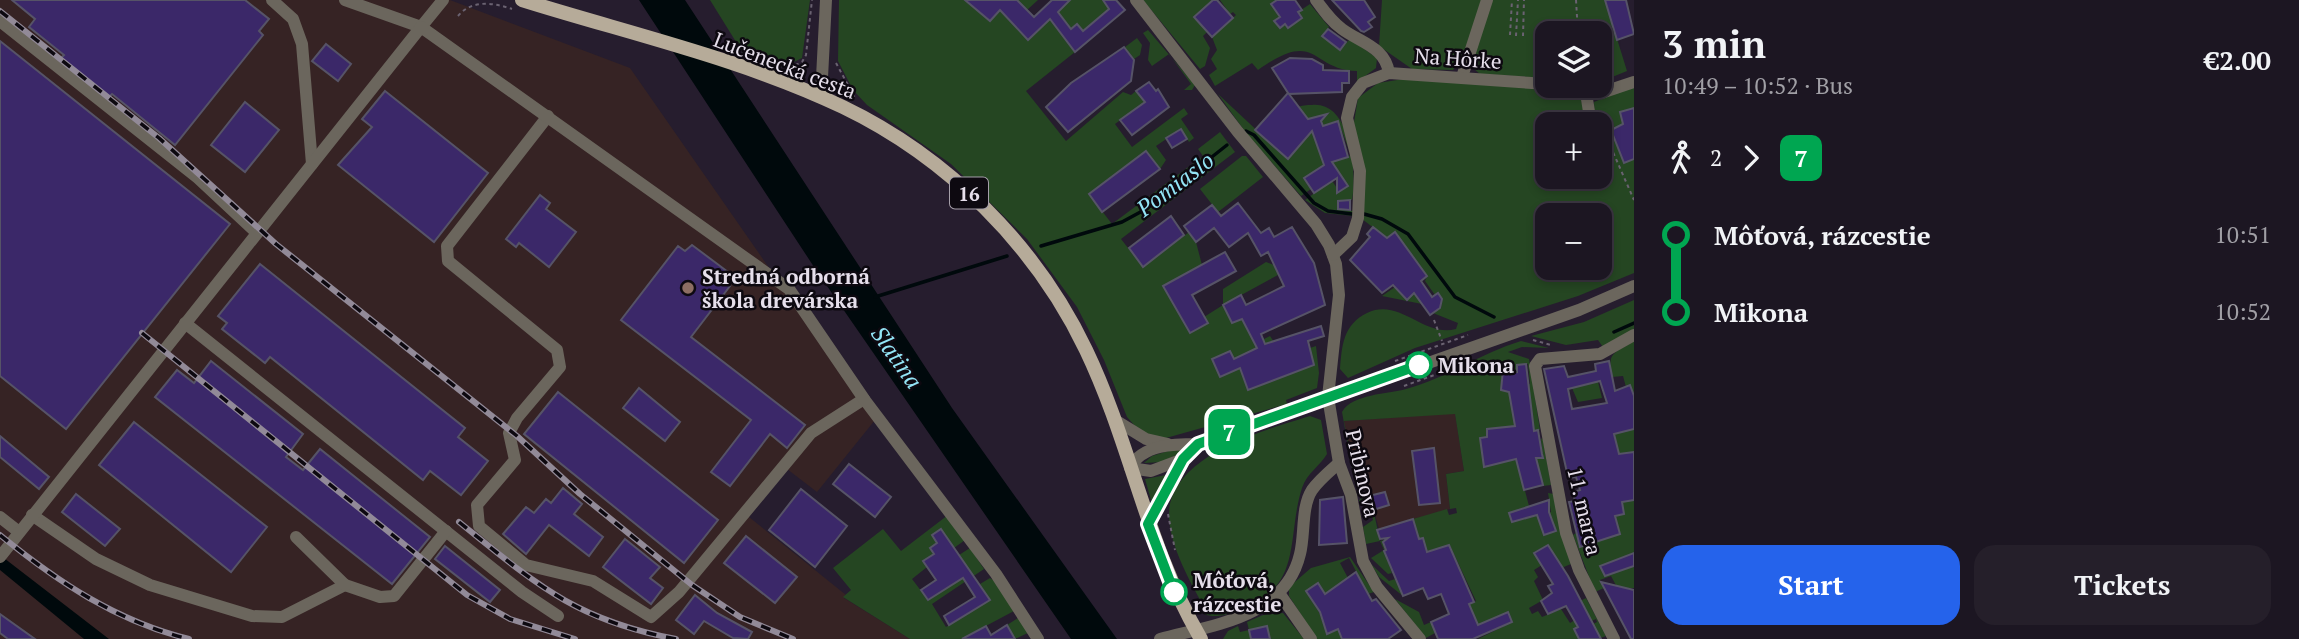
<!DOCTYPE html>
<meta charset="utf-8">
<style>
:root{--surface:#1c1622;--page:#251f2a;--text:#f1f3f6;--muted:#a09fa5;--line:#3a3540;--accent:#2563eb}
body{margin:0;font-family:"PT Serif",serif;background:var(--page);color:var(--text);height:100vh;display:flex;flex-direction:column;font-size:26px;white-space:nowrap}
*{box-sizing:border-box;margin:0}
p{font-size:23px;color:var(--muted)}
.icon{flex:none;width:38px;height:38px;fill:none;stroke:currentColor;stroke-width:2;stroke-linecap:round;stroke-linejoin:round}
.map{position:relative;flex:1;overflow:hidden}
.details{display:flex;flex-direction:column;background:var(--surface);width:665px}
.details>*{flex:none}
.badge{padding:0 14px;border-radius:10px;font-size:24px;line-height:46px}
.controls{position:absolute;left:1535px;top:21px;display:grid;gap:14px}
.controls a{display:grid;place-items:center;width:77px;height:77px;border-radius:14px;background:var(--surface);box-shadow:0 4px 10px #0003,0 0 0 2px var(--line);font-size:35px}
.map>.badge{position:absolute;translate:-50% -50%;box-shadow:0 0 0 4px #fff}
.legs{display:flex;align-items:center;gap:10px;height:77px;padding:0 28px;font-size:23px}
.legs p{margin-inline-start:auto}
.head{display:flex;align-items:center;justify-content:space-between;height:119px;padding:0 28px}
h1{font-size:38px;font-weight:600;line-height:52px}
.action{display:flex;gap:14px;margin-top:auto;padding:14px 28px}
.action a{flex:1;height:80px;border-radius:21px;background:var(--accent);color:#fff;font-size:28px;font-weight:600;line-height:80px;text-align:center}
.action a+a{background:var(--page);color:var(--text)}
ul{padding:0 28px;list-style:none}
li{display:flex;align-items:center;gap:24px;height:77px;font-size:26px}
li i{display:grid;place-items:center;width:10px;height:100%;margin:0 9px;background:currentColor}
li i::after{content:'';width:18px;height:18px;margin:-9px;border:5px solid;border-radius:50%;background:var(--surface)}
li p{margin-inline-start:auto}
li:first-child i{background:linear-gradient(#0000 50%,currentColor 0)}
li:last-child i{background:linear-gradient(currentColor 50%,#0000 0)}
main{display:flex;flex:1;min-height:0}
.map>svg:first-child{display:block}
.industrial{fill:#362324}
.green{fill:#254622;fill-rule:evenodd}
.water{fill:#00090c}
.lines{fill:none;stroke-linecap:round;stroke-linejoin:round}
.stream{stroke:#00090c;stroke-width:3.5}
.building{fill:#3b2869;stroke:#565367;stroke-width:2;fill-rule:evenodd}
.path{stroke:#6a6271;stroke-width:2;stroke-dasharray:3.5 3.5;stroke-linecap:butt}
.minor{stroke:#6b665d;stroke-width:12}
.major{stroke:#b6ab99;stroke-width:14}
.rail-casing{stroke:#928a98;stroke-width:6}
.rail{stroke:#0d0910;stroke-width:3.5;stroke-dasharray:10;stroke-linecap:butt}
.line-1-casing{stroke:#fff;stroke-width:16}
.line-1{stroke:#00a651;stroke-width:10}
.education-dot{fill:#8d6e63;stroke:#0d0910;stroke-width:2.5}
.stop-1-dot{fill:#fff;stroke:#00a651;stroke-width:3.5}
.labels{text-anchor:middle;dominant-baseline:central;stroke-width:5;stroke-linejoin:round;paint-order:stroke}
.shield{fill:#0d0910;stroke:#a59fa9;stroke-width:2}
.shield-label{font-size:19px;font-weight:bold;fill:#e6dfeb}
.street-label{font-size:21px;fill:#e6dfeb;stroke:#0d0910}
.poi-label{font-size:21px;font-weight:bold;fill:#e6dfeb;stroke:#0d0910;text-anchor:start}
.stop-label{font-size:21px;font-weight:bold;fill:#e6dfeb;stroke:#0d0910;text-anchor:start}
.water-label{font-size:23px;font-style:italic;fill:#93e4f5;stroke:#0d0910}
</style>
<main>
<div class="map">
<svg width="1634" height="639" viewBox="0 0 1634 639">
<rect width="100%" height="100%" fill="#261d2e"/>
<g class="industrial">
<path d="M0,0H450L630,68L875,420L817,492L787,469L749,517L846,595L844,598L910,639H0Z"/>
<path d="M1455,413L1464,471L1446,474L1450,509L1379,529L1359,457L1351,458L1344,421Z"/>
</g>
<g class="green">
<path d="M710,0H810L802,58L784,67L746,58Z"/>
<path d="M839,0H1038L1027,10L1003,13L1028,40L1070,0H1108L1105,3L1109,9L1083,31L1071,29L1067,24L1059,31L1075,52L1026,91L1066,141L1123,92L1131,95L1136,91L1145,102L1115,124L1132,147L1184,108L1188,114L1181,119L1194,138L1189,142L1181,129L1156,146L1166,160L1160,169L1146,151L1089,194L1112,224L1203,156L1198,149L1220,132L1235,152L1121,239L1143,267L1189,232L1196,242L1202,265L1164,286L1190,333L1207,323L1204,317L1223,305V289L1266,262L1274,265L1278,275L1223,305L1232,323L1242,319L1252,338L1260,335L1262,340L1270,336L1274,342L1234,359L1213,360L1220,377L1269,355L1249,390L1288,373L1311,356L1310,348L1316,346L1319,373L1317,388L1286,400L1287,404L1166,438L1151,436L1135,426L1127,417L1104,360L1077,307L1027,239L951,164L867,105L853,90L838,61Z"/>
<path d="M1143,0H1213L1206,12L1203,9L1194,17L1208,31L1203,36L1210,48L1205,66L1200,69Z"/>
<path d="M1220,0H1277L1280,16L1274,21L1280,28L1285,24L1288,28L1302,18L1298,12L1310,4L1329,27L1323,36L1340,49L1350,39L1377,58L1376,68L1357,82V71C1310,70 1318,27 1258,70L1252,63L1215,86L1209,75L1217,69L1211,59L1217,50L1212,37L1236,15L1233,12L1230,14Z"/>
<path d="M1382,0H1605L1627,71L1600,82V33H1547V78L1480,74L1462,59L1453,70L1412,69L1379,46Z"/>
<path d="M1148,30L1195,85L1192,90H1184L1191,84L1169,54L1152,66L1148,60L1150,43L1143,33Z"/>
<path d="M1137,38L1142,45L1140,55L1134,59L1125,47Z"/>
<path d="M1410,78L1528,88L1581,100L1587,124H1547V177H1600V167L1603,165L1600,124H1595L1594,102L1634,86V108L1620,112L1623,122L1634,119V273L1578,296L1415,348L1348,378L1340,369C1342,345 1343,325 1367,313C1400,297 1424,338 1456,329L1458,323L1433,313L1441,308L1442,299L1438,293L1435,295L1425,281L1427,276L1395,232L1387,238L1362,219L1354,122L1358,98L1378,83ZM1547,215H1600V268H1547Z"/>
<path d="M1218,94L1264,137C1274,128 1285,115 1297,108C1301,105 1307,105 1312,105C1352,101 1357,174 1352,200L1338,201V209L1354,211V216L1325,213L1305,200L1321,188L1328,175L1339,191L1348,186L1331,160L1319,116L1309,119L1324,164L1305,178L1311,189L1301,196L1246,133ZM1338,121L1351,155L1340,159L1330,124Z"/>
<path d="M1242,156H1246L1263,177L1218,212L1200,189Z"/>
<path d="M1395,287L1407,300L1414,293L1422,304L1382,296Z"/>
<path d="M1634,300V329L1603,347L1598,340L1566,345L1531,336L1584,322Z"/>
<path d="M1521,341L1549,348L1522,347L1508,352L1529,359L1540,430L1487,429V437L1480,439L1484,467L1506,461L1542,458L1541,438L1543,440L1551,485L1543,486L1538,468L1520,472L1529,506L1509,513L1512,522L1551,512L1548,493L1554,494L1571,564L1547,574L1561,566L1548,545L1534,552L1542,565L1534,570L1538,577L1534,581L1543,600L1529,608L1532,614L1538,611L1542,617L1561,609L1570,623L1587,613L1580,601L1586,598L1606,636L1600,638L1593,624L1597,622L1596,619L1574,629L1579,639H1478L1512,622L1446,639H1438L1435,633L1426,638L1395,599L1419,612L1424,625L1431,622L1434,630L1442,626L1439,618L1476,601L1450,546L1427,551L1423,538L1384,550L1392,573L1388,574L1371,558L1384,550L1380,541L1366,544L1363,527L1373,520L1368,503L1360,504L1359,500L1370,494L1380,541L1416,531L1413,519L1447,509L1449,515L1457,513L1456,508L1450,509L1446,474L1464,471L1455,414L1344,421L1351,457L1359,456L1365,479L1360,480L1353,474L1342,412C1352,394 1388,394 1406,389C1447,378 1481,353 1521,341ZM1528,364L1530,384L1502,381L1517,372V365ZM1510,395L1532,425L1515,427Z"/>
<path d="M1634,341V392L1633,393L1630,386L1626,387L1623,376L1612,377C1607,351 1614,354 1634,341Z"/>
<path d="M1596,374L1602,398L1578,402L1572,388Z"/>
<path d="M1310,416L1321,420L1327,454C1320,466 1307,473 1302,488C1286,538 1304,587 1240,610C1228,614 1216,619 1204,614L1201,608L1203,605C1190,581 1171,549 1169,517C1167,456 1265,430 1310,416Z"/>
<path d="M1634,429V452L1620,455L1617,446L1607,448L1604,436Z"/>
<path d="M1175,449L1186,450L1162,462L1144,463L1152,456Z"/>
<path d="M1166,475L1155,507H1153L1145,479Z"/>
<path d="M1634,500V553L1600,566L1605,576L1634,566V588L1618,589L1611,576L1600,580L1604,588L1595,592L1573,535L1576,533L1574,523L1624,514L1622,502ZM1617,524L1620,534L1579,546L1577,537Z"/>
<path d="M948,515L965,540L954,548L941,529L932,535L937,543L931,548L934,554L924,561L927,567L912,579L928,600L970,573L959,555L970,548L984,569L932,604L946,627L989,600L980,584L990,578L997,583L1014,611L967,636L968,639H910L843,597L851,590L833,568L883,529L901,551Z"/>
<path d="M1350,557L1374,592L1368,594L1349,558L1340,563L1348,578L1325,594L1317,584L1306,592L1319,612L1327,634L1350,624L1342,639H1317L1289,596V587L1311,568Z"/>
<path d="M1371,564L1389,581L1395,579L1403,596L1379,577Z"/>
<path d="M1283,613L1304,639H1270L1266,626L1250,630L1251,639H1223L1228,631L1238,626L1240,632L1249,630L1247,622L1263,615Z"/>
<path d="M1018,618L1030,632L1015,639L1007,625Z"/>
</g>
<g class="water">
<path d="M639,0H685L952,408L1117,639H1071L816,270Z"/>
<path d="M0,555L109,639H84L0,570Z"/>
</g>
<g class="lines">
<g class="stream">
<path d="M1246,131L1254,135L1314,203L1328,211L1352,214"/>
<path d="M1364,214L1382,219L1408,234L1455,297L1494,317"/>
<path d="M1041,246L1122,222L1146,209L1227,145"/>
<path d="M875,297L1007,256"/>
<path d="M1614,332L1634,323"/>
</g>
</g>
<g class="building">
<path d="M12,0H245L269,19L259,31L263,35L175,145L112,94L109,97L61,58L64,55L29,27L35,19Z"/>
<path d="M965,0H1017L1034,17L1052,0H1070L1058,12L1071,29L1077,24L1083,31L1109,9L1103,0H1116L1125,10L1075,52L1050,19L1028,40L1000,10L990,21Z"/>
<path d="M1213,0H1217L1233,18L1212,37L1194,17Z"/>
<path d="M1277,0H1295L1302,10L1298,12L1302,18L1288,28L1285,24L1280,28L1274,21L1280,17L1271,4Z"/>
<path d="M1332,0H1364L1375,17L1368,22L1372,27L1364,32L1361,31Z"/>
<path d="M1605,0H1626L1634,34L1617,40Z"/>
<path d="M1328,29L1346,42L1340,50L1322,36Z"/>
<path d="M0,41L230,224L66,429L0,376Z"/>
<path d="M326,44L351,64L338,81L312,61Z"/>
<path d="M1124,47L1134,60L1131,81L1068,132L1046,107L1071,83Z"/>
<path d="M1290,58L1312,59L1323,65V70L1349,71V83H1342V92L1289,94L1308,119L1327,114L1321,121L1323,126L1338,121L1348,157L1332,162L1348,186L1337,193V178L1314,193L1304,178L1324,165L1312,131L1288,159L1255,130L1288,93L1272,68Z"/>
<path d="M1149,82L1156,91L1158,89L1169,107L1132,135L1120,120L1145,102L1136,91Z"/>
<path d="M385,91L488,173L434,242L338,165L372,127L362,119Z"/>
<path d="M245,102L279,130L245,172L211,145Z"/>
<path d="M1634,108V159L1624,163L1611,130L1623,124L1620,112Z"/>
<path d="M1181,129L1187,139L1172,148L1166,138Z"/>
<path d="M1146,151L1160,169L1102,212L1089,194Z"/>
<path d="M540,195L550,203L546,209L576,232L549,267L519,243L516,247L506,239Z"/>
<path d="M1350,200V210L1338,209V201Z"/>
<path d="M1238,203L1261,233L1269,228L1274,237L1292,227L1314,263L1325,305L1261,334L1265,344L1321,326L1324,336L1308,341L1314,365L1248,390L1240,368L1220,377L1212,359L1230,351L1234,359L1257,348L1242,319L1232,323L1223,305L1241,295L1246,305L1284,286L1268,252L1261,256L1248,233L1229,247L1214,228L1196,242L1184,226L1212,205L1221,216Z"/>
<path d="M1171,216L1184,235L1143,267L1129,248Z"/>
<path d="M1373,227L1387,238L1395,232L1427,276L1421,281L1432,297L1438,293L1442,299L1440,308L1430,315L1414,293L1407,300L1393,285L1382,293L1350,260L1370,237L1367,234Z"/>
<path d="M692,245L728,272L723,281L730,286L691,337L805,425L787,448L770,434L730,486L711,472L751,420L621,320L678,246L685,251Z"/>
<path d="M1225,252L1236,271L1192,295L1208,323L1190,333L1163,286Z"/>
<path d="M260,264L465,428L458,437L488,461L461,495L430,471L423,480L270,357L265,363L222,329L227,323L218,316Z"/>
<path d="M211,361L303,434L286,457L303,470L320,449L430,537L392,584L155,397L177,370L194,383Z"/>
<path d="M1609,361L1615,391L1630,385L1634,396V429L1614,434L1619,454L1634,452V500L1622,502L1624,514L1615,516L1620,534L1580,547L1569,502L1575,501L1573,492L1580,490L1576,477L1569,478L1566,468L1544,369L1564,366L1568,377L1596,371L1595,364ZM1600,381L1607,403L1572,409L1568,389Z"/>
<path d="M1526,364L1534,431L1538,430L1542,454L1543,458H1536L1543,485L1524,490L1516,459L1484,467L1480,438L1487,437V429L1515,426L1509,392L1501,390L1503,370L1517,372V365Z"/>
<path d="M639,388L680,422L665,441L623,408Z"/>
<path d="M558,392L718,520L684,563L524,434Z"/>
<path d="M134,422L267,527L231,572L99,465Z"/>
<path d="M0,436L49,477L39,489L0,457Z"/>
<path d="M1434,448L1440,503L1419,505L1412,451Z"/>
<path d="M849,464L891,497L875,517L833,484Z"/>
<path d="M563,488L582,504L574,514L603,537L589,556L549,525L526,554L503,534L526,507L534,513L546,499L551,503Z"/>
<path d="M801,489L847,526L815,567L769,530Z"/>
<path d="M1385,492L1389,505L1373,510L1369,496Z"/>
<path d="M76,494L120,529L105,546L62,512Z"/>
<path d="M1343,497L1347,543L1319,545L1320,500Z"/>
<path d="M1549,500V512L1556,531L1544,535L1537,515L1512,522L1509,513Z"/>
<path d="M1413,519L1419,539L1423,538L1427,552L1449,545L1474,602L1469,604L1478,625L1508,612L1512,622L1473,639H1438L1431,622L1449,614L1441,594L1428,599L1423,588L1403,596L1384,551L1386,550L1383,542L1388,538L1380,539L1377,530Z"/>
<path d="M941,529L990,600L949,625L944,616L975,597L963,578L928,600L921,590L936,580L923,561L934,554L930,548L937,543L932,535Z"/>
<path d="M746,536L797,577L775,603L724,563Z"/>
<path d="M625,539L660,567L650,578L663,588L651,604L603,567Z"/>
<path d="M1548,545L1568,576L1601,639H1579L1574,629L1578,627L1566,606L1548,614L1541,601L1552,593L1548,586L1553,584L1534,553Z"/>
<path d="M445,546L500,590L490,602L435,559Z"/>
<path d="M1634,553V566L1605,576L1600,566Z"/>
<path d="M1356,572L1372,601L1376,599L1401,630L1388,639H1342L1338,629L1327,634L1320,612L1306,591L1318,583L1325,594Z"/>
<path d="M1601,582L1634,590V639H1631Z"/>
<path d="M695,595L717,613L752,632L748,639L733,638L704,621L694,634L676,620Z"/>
<path d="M0,614L35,639H8L0,633Z"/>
<path d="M1007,625L1015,639H962L986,626L991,635Z"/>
<path d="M1267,626L1270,639H1251L1249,630Z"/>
</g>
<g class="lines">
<g class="path">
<path d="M1576,0L1578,33"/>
<path d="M458,16C471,0 492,2 512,9"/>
<path d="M1510,35L1512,0"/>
<path d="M1516,36L1518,0"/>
<path d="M1523,36L1524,0"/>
<path d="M836,63L855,98"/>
<path d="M789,68L802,62L806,55L812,0"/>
<path d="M1602,127L1634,200"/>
<path d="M1434,320L1442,341"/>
<path d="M1533,340L1551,345"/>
<path d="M1395,361L1468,335"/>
<path d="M1404,386L1451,369"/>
<path d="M1168,514L1175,550"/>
</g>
<g class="minor">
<path d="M272,0L293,19L302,44L312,164"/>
<path d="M345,0L421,27L443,0"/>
<path d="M1136,0L1238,132L1316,224L1329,245L1336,264L1339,295L1328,397L1339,463L1351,495L1363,561L1377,587L1420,639"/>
<path d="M1316,0C1324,11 1331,21 1342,29C1361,43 1385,47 1389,73"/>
<path d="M0,21L198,178L257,233"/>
<path d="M1462,77L1487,0"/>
<path d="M1557,86L1586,93"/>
<path d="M821,97L826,0"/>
<path d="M548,116L447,246L448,261L557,350L560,367L517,418L509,433L515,460L477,505L479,526L526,565L593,581L651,617L679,592L811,433L864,399"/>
<path d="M1591,124L1586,93H1601L1634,82"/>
<path d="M1333,255L1352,237L1358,218L1360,171L1347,118L1352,97L1363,83L1389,73L1547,84"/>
<path d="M185,323L522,592L558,616"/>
<path d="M1115,420L1146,439L1168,444"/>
<path d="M1183,459L1151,471L1130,468C1142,444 1175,444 1198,444L1579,310L1634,286"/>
<path d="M32,515L96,559L150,585L252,616L282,617L345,585L380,597L394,596L446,531"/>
<path d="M0,517L19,532"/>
<path d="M1148,525L1185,457"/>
<path d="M296,537L345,585"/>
<path d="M0,557L421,27L789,289L864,399L996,574L1038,639"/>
<path d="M1279,593L1311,639"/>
<path d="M1160,639C1212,625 1285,618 1300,554C1305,535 1301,507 1312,490C1319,480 1330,471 1339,463"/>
<path d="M1614,639L1579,570L1566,533L1535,366L1540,359L1600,354L1634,335"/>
</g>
<path class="major" d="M522,0C627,33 743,59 843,107C947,157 1036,245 1086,350C1132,446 1146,545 1201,639"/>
<defs>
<g id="rail">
<path d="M0,11L159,138L276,244L517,436L580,494L692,585L740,617L793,639"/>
<path d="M142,333L467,595L510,619L575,639"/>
<path d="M459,522C536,584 575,620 676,639"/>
<path d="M0,535C58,582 116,621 189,639"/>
</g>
</defs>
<use href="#rail" class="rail-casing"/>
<use href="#rail" class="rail"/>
</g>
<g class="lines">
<defs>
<path id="line-1" d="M1174,592L1148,524L1183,459L1198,444L1419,365"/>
</defs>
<use href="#line-1" class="line-1-casing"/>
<use href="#line-1" class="line-1"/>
</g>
<circle class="education-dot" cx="688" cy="288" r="7"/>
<g class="stop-1-dot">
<circle cx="1419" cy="365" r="12"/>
<circle cx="1174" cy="592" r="12"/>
</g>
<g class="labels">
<rect class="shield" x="950" y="177.5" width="38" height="31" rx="5"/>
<g class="shield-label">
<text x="969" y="193">16</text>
</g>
<g class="street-label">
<text transform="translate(1458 58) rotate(4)">Na Hôrke</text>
<text transform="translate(785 65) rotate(21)">Lučenecká cesta</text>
<text transform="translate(1363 473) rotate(77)">Pribinova</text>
<text transform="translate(1585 511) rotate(77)">11. marca</text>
</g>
<g class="poi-label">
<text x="702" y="276">Stredná odborná<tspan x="702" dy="24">škola drevárska</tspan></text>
</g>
<g class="stop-label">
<text x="1438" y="365">Mikona</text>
<text x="1193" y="580">Môťová,<tspan x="1193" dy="24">rázcestie</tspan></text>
</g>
<g class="water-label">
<text transform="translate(1175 184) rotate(-37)">Pomiaslo</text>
<text transform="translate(897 357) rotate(55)">Slatina</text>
</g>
</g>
</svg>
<div class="controls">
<a><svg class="icon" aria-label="layers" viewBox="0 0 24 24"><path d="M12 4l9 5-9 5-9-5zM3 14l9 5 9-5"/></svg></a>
<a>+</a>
<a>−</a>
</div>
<b class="badge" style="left:1229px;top:432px;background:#00a651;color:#fff">7</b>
</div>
<section class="details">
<div class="head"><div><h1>3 min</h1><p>10:49 – 10:52 · Bus</p></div><b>€2.00</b></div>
<div class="legs"><svg class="icon" aria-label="walk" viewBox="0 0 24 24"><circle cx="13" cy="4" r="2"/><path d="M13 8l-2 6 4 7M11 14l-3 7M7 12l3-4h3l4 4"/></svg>2<svg class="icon" aria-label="forward" viewBox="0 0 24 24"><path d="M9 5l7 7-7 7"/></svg><b class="badge" style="background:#00a651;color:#fff">7</b></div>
<ul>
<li><i style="color:#00a651"></i><b>Môťová, rázcestie</b><p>10:51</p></li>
<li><i style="color:#00a651"></i><b>Mikona</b><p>10:52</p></li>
</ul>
<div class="action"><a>Start</a><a>Tickets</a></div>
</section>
</main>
